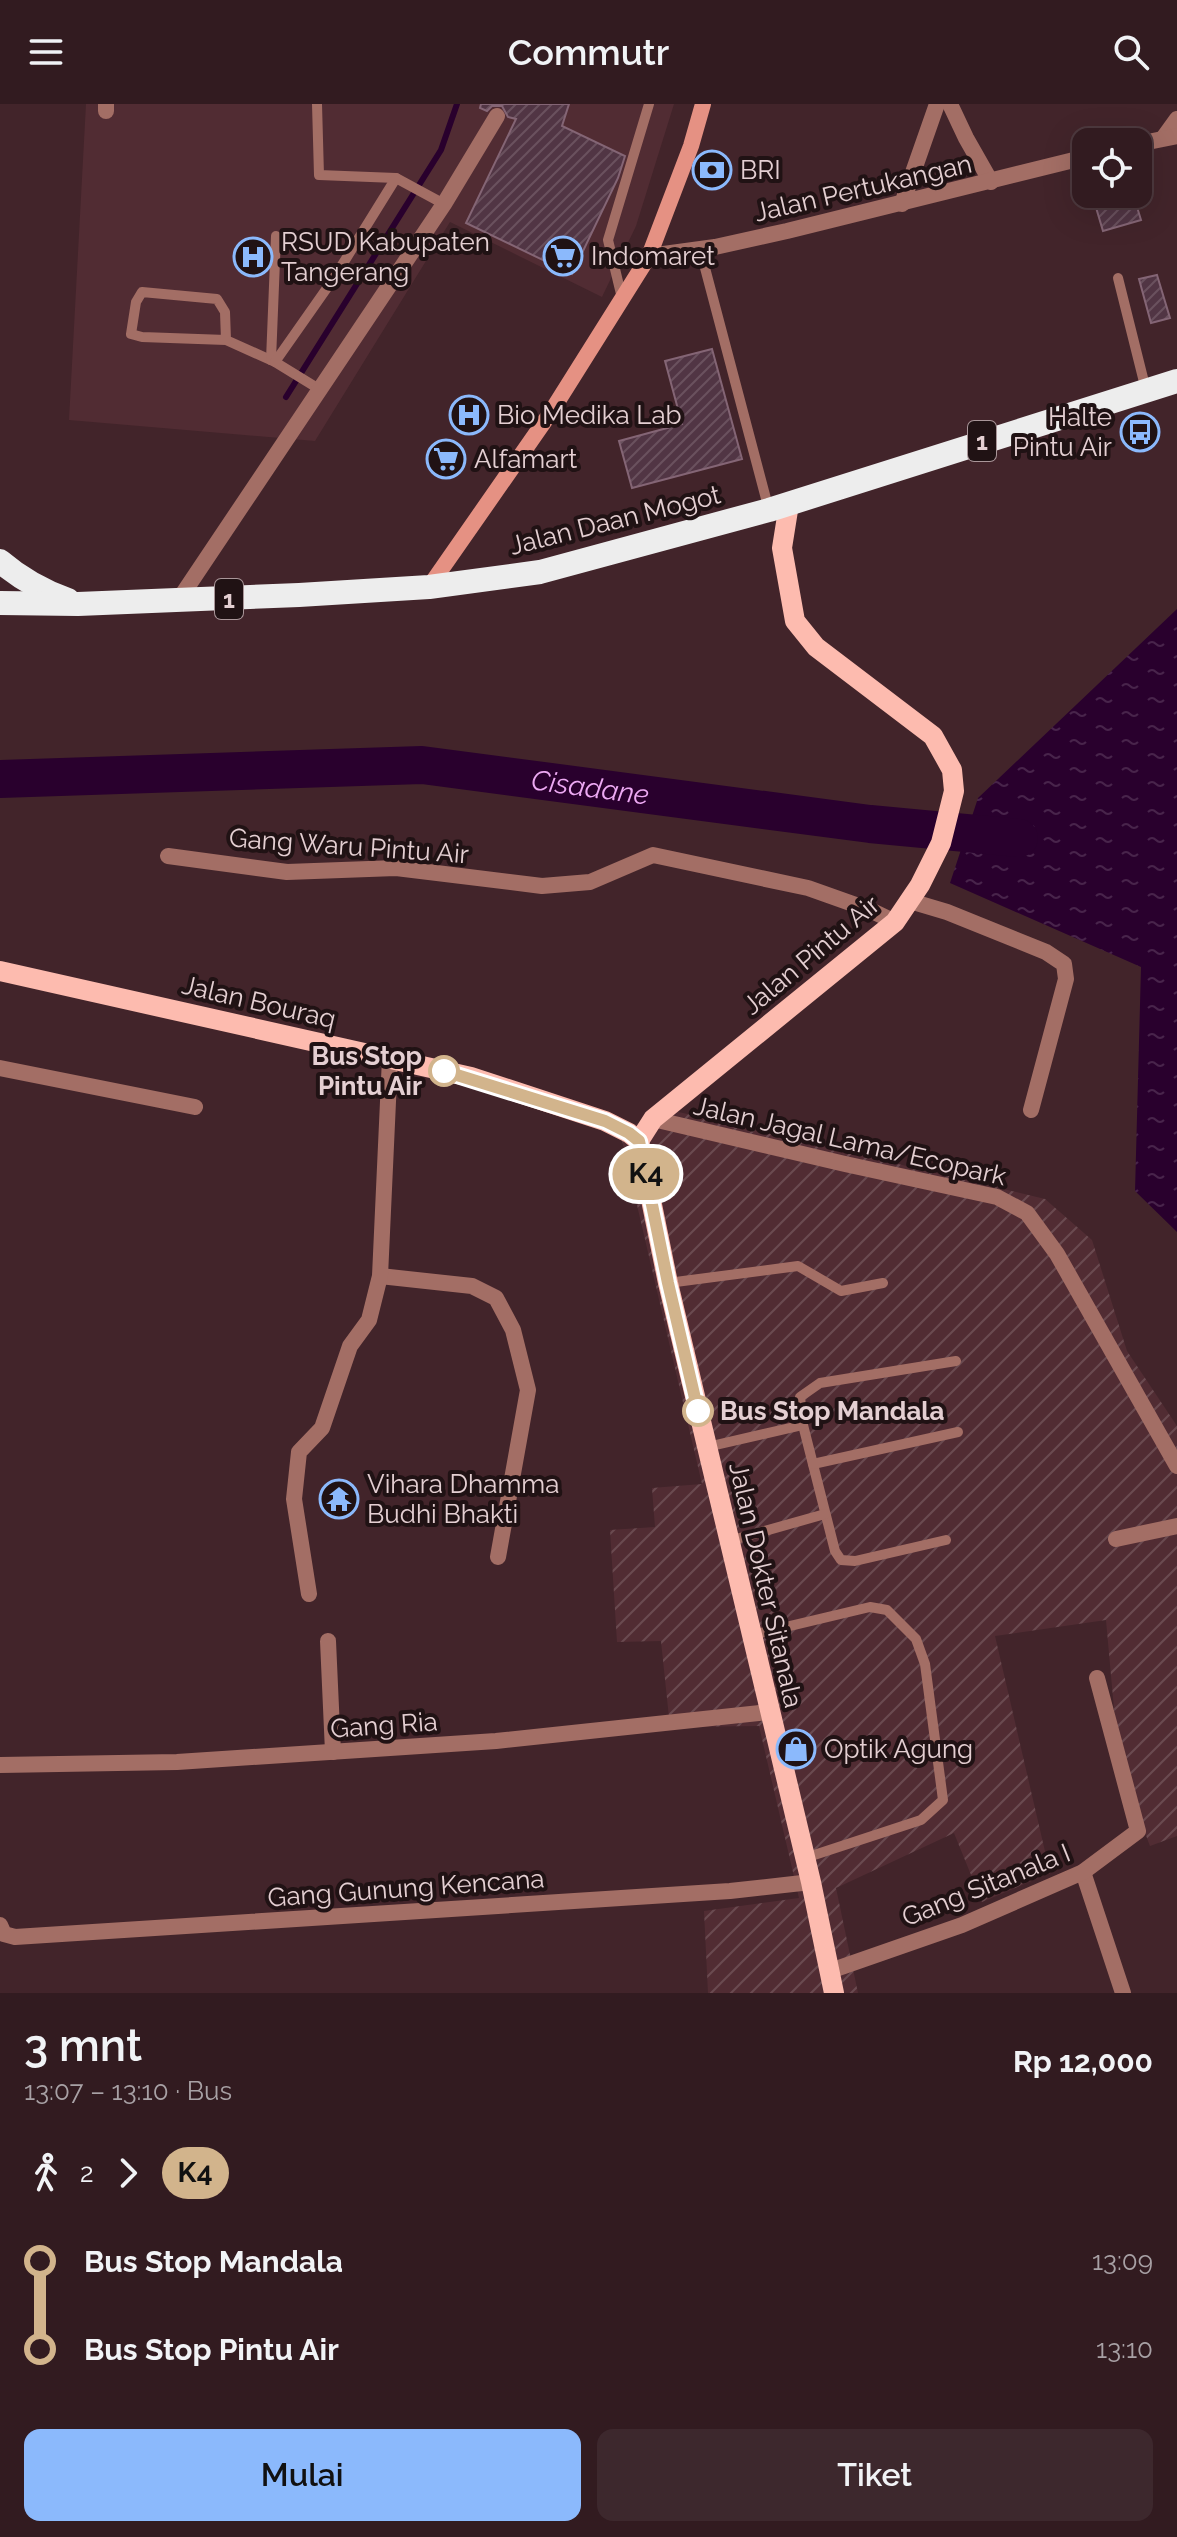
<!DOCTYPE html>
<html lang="id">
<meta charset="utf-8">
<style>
:root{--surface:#321b20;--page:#3d282d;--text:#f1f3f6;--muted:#a8a1a5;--line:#4d393e;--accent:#8bb9fc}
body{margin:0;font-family:Raleway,sans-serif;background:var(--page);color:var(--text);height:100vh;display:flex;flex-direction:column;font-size:30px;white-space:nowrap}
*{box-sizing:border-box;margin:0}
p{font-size:26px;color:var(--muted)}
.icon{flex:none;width:44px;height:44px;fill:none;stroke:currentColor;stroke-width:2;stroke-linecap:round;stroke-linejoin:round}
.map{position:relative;height:1889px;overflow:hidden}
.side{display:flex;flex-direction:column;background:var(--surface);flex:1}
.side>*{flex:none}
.badge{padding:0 16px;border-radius:26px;font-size:28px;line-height:52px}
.controls{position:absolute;left:1072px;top:24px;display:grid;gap:16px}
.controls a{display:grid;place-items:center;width:80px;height:80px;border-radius:16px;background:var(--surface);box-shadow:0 8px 32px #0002,0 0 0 2px var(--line);font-size:40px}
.map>.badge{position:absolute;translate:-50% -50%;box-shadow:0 0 0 4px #fff}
.legs{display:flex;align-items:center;gap:12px;height:88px;padding:0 24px;font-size:26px}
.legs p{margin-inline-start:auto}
.head{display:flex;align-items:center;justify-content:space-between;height:136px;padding:0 24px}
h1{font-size:44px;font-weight:600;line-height:60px}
.action{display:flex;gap:16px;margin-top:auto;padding:16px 24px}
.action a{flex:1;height:92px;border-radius:16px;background:var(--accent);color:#111;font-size:32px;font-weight:600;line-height:92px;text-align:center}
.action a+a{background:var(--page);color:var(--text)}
ul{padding:0 24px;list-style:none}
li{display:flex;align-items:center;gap:28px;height:88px;font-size:30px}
li i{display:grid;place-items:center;width:12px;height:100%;margin:0 10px;background:currentColor}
li i::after{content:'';width:20px;height:20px;margin:-10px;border:6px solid;border-radius:50%;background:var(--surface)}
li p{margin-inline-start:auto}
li:first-child i{background:linear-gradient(#0000 50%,currentColor 0)}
li:last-child i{background:linear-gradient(currentColor 50%,#0000 0)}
header{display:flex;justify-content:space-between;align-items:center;height:104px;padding:0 24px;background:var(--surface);font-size:36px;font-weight:600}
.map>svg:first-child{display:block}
.built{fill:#512c33}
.industrial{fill:url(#industrial-furrows)}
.water{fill:url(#water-ripples)}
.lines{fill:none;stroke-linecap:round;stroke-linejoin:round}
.stream{stroke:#29002d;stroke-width:6}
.river{stroke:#29002d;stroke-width:38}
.building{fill:url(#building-hatch);stroke:#846575;stroke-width:2}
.lane{stroke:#a36e65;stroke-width:10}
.street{stroke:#a36e65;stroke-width:16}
.secondary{stroke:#e59183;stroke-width:16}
.primary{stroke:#fdbbaf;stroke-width:20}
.highway{stroke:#ededed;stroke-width:24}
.line-1-casing{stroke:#fff;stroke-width:18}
.line-1{stroke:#d2b48c;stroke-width:12}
.stop-1-dot{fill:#fff;stroke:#d2b48c;stroke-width:4}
.labels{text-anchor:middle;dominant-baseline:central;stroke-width:8;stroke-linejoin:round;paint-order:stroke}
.shield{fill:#201214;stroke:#a99699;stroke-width:2}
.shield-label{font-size:24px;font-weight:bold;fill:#e4cfd2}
.poi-label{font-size:26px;fill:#e4cfd2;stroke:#201214;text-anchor:start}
.street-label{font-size:26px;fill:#e4cfd2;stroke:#201214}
.stop-label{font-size:26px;font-weight:bold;fill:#e4cfd2;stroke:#201214;text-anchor:end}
.water-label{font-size:28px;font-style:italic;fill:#eda9f3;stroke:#201214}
</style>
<header><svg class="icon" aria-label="menu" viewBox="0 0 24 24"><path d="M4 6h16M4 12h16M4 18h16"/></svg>Commutr<svg class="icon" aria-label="search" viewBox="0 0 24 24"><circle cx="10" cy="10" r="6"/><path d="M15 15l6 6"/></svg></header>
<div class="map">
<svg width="1177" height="1889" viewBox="0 0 1177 1889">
<defs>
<pattern id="industrial-furrows" width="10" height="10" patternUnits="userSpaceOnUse" patternTransform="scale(2)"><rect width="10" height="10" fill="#512c33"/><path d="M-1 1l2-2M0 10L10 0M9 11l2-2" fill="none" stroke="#6a4a50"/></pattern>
<pattern id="water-ripples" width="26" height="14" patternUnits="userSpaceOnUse" patternTransform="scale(2)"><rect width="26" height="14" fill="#29002d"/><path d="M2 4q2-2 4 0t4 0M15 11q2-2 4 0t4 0" fill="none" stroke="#48244b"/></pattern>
<pattern id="building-hatch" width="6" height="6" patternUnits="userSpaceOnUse" patternTransform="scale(2)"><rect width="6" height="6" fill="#513544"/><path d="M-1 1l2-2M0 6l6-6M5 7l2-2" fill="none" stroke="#6a515e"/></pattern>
</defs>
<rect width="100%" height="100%" fill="#42242a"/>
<path class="built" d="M86,0H674L636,122L602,193L450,118L315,337L69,316Z"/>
<path class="industrial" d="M666,1005L1045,1095L1092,1136L1127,1247L1177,1322V1732L1150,1742L1119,1660L1106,1516L995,1532L1050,1769L982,1798L954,1729L836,1784L858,1889H708L704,1807L799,1794L759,1622L670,1623L661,1537L617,1538L610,1426L655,1423L652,1384L702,1380L620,1028Z"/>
<path class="water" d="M1177,505V1128L1135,1087L1141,863L950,779L978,694Z"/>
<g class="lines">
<path class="stream" d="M286,293L441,46L457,0"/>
<path class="river" id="s1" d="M0,675L422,661L870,720L1019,734"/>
</g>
<g class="building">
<path d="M481,0H569L562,22L625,52L618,74L572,170L466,119L516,15L508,13L502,2H492L487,7L480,4Z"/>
<path d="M1092,90H1133L1141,116L1103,127Z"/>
<path d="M1157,171L1170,214L1151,219L1139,175Z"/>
<path d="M712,245L742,355L632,384L619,337L682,320L665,257Z"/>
</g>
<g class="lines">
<g class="lane">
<path d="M317,0L319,71L396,74L444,100"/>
<path d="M700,145L769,406"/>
<path d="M1118,174L1146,286"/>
<path d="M622,194L608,136L649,0"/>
<path d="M226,236L225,208L217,195L142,188L136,198L131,230L142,233L226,236L275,258L319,285"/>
<path d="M271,256L276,132"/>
<path d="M275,258L334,174L396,74"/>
<path d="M668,1179L798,1162L841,1187L883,1179"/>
<path d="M803,1321L835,1447L841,1456L855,1457L946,1436"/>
<path d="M707,1343L803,1321L800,1293L820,1279L956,1257"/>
<path d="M813,1360L958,1328"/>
<path d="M729,1437L825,1410"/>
<path d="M752,1531L870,1503L887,1506L916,1535L925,1560L943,1696L921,1716L805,1754"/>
</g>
<g class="street">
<path d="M950,0L966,34L991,78"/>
<path d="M106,7V0"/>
<path d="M1164,33L1177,15"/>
<path d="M1138,40L1177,32"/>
<path d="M902,100L937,0"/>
<path d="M649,152L715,143L787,127L1086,53"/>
<path d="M178,497L444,100L497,12"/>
<path d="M168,752L287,768L396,764L542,782L590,778L653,751L808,784L870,806L895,818"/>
<path d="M910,797L947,808L1046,848L1064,860L1066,875L1031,1006"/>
<path d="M0,964L195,1003"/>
<path d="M653,1015L845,1060L997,1093L1027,1109L1057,1150L1177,1362"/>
<path d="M380,1172L472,1182L496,1194L513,1226L528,1286L498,1453"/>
<path d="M1116,1435L1177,1422"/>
<path d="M309,1490L294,1395L299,1348L322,1324L350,1242L369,1216L380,1172L390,954"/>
<path d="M328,1537L333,1648"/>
<path d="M0,1661L177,1658L496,1637L769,1608"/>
<path d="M1083,1768L1123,1889"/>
<path d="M0,1821L4,1830L15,1833L730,1787L811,1778"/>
<path d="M830,1867L962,1821L1083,1768L1138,1727L1097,1574"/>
</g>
<path class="secondary" d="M429,483L551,308L649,152L691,42L703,0"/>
<g class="primary">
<path d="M0,867L471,973L605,1017L629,1029L639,1037"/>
<path d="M639,1037L668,1179L811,1778L834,1889"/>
<path d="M639,1037L653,1015L895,818L920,781L941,739L954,687L952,666L933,632L816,543L795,517L782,444L789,400"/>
</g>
<g class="highway">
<path d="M0,457C21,475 43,487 68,496"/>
<path d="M0,499L78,500L299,491L429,483L540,468L769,406L1177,277"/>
</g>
</g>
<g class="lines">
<defs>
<path id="line-1" d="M444,967L605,1017L629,1029L639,1037L668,1179L698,1307"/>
</defs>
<use href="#line-1" class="line-1-casing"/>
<use href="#line-1" class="line-1"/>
</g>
<defs>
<symbol id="bank-ring" viewBox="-11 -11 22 22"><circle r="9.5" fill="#201214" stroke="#8bb9fc" stroke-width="1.5"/><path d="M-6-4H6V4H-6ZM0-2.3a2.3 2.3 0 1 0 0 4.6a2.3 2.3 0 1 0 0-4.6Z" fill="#8bb9fc"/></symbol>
<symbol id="supermarket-ring" viewBox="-11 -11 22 22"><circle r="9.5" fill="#201214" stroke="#8bb9fc" stroke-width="1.5"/><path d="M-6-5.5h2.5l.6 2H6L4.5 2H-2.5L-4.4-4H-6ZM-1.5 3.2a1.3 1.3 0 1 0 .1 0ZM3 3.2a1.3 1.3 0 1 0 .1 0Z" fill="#8bb9fc"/></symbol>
<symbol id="hospital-ring" viewBox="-11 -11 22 22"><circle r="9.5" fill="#201214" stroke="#8bb9fc" stroke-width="1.5"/><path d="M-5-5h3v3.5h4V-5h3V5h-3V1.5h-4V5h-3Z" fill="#8bb9fc"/></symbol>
<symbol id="bus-ring" viewBox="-11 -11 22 22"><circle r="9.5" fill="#201214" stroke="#8bb9fc" stroke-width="1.5"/><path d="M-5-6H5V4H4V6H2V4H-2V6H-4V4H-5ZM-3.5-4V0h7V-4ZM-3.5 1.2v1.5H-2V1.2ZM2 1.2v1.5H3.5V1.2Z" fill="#8bb9fc"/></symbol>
<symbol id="temple-ring" viewBox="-11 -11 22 22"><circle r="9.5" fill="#201214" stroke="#8bb9fc" stroke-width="1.5"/><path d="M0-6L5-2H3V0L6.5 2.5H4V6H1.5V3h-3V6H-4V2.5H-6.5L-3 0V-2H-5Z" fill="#8bb9fc"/></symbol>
<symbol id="shop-ring" viewBox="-11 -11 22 22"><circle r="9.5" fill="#201214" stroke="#8bb9fc" stroke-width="1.5"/><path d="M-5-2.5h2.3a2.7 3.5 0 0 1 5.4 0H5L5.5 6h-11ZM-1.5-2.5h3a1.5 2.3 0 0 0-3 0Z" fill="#8bb9fc"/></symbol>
</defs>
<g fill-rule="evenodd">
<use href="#bank-ring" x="690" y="44" width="44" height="44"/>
<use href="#supermarket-ring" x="541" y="130" width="44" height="44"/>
<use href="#hospital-ring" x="231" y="131" width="44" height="44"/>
<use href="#hospital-ring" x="447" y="289" width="44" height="44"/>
<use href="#bus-ring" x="1118" y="306" width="44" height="44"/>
<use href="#supermarket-ring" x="424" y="333" width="44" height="44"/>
<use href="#temple-ring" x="317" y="1373" width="44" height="44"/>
<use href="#shop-ring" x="774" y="1623" width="44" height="44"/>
</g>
<g class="stop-1-dot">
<circle cx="444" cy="967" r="14"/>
<circle cx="698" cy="1307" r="14"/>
</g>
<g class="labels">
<g class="shield">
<rect x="968" y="317" width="28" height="40" rx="6"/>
<rect x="215" y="475" width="28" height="40" rx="6"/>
</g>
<g class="shield-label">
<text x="982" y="337">1</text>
<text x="229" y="495">1</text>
</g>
<g class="poi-label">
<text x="740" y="66">BRI</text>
<text x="281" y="138">RSUD Kabupaten<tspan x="281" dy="30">Tangerang</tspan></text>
<text x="591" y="152">Indomaret</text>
<text x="497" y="311">Bio Medika Lab</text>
<text x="1112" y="313" text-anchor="end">Halte<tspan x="1112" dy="30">Pintu Air</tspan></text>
<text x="474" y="355">Alfamart</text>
<text x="367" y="1380">Vihara Dhamma<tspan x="367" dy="30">Budhi Bhakti</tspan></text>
<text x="824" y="1645">Optik Agung</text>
</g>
<g class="street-label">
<text transform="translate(863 84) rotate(-13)">Jalan Pertukangan</text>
<text transform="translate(615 416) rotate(-14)">Jalan Daan Mogot</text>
<text transform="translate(349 742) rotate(4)">Gang Waru Pintu Air</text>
<text transform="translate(811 851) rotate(-40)">Jalan Pintu Air</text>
<text transform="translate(259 898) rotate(13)">Jalan Bouraq</text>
<text transform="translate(850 1037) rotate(13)">Jalan Jagal Lama/Ecopark</text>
<text transform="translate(766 1481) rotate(77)">Jalan Dokter Sitanala</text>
<text transform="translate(384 1621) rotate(-4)">Gang Ria</text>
<text transform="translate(986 1781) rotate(-22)">Gang Sitanala I</text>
<text transform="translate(406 1784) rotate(-4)">Gang Gunung Kencana</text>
</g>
<g class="stop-label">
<text x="422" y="952">Bus Stop<tspan x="422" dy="30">Pintu Air</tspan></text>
<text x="720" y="1307" text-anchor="start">Bus Stop Mandala</text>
</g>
<g class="water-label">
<text stroke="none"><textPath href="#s1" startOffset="592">Cisadane</textPath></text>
</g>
</g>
</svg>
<div class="controls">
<a><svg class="icon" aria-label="locate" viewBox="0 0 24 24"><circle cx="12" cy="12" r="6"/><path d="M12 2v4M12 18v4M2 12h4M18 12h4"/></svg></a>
</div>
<b class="badge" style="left:646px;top:1070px;background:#d2b48c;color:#111">K4</b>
</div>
<section class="side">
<div class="head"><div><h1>3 mnt</h1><p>13:07 – 13:10 · Bus</p></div><b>Rp 12,000</b></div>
<div class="legs"><svg class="icon" aria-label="walk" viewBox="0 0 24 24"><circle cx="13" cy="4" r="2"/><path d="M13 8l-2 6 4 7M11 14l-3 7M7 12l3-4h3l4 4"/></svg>2<svg class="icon" aria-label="forward" viewBox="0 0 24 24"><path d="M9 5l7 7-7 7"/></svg><b class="badge" style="background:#d2b48c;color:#111">K4</b></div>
<ul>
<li><i style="color:#d2b48c"></i><b>Bus Stop Mandala</b><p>13:09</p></li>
<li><i style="color:#d2b48c"></i><b>Bus Stop Pintu Air</b><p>13:10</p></li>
</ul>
<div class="action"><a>Mulai</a><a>Tiket</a></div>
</section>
